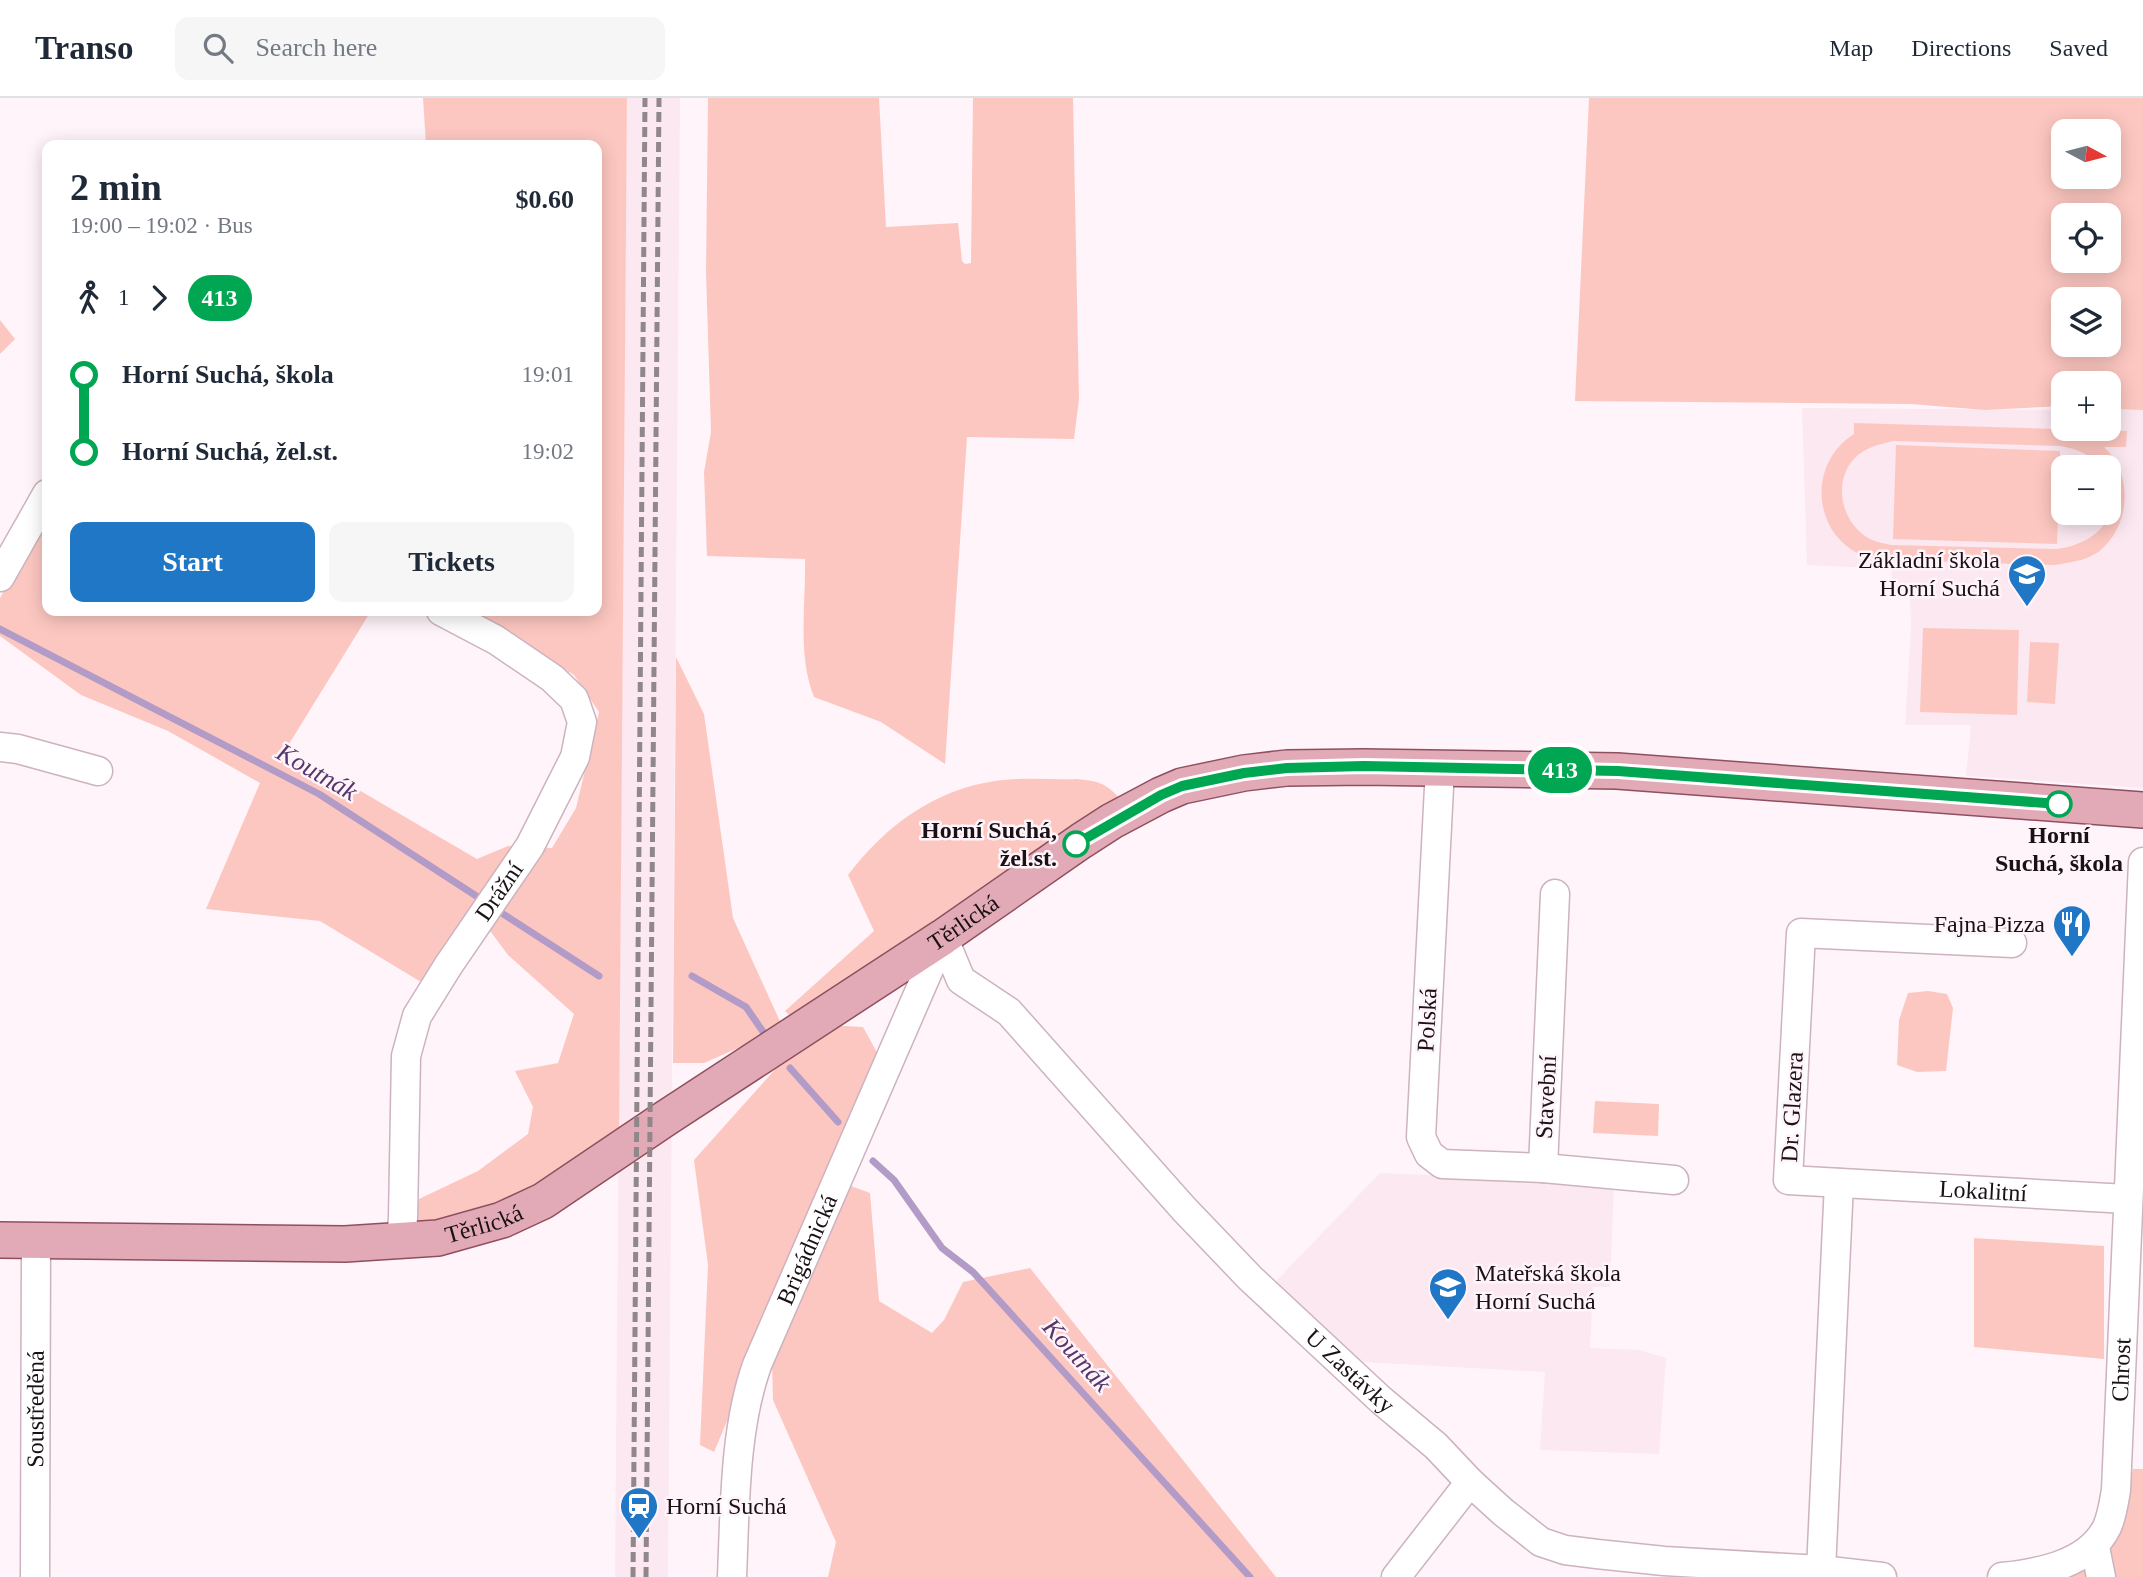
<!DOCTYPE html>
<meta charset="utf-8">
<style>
:root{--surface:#fff;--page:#f6f6f7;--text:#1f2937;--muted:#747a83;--line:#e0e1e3;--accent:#2077c5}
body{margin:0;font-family:Georgia,serif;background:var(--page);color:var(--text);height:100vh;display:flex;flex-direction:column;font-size:26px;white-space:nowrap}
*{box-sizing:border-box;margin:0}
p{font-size:23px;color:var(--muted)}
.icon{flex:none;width:38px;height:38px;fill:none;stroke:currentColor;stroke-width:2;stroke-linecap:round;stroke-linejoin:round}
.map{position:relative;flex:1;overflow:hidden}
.panel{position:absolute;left:42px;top:42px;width:560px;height:476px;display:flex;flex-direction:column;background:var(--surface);border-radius:14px;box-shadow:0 4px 18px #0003}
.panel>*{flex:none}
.badge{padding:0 14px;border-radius:23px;font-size:24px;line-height:46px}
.needle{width:46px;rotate:97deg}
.buttons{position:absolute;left:2051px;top:21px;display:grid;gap:14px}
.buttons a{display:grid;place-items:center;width:70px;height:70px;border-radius:14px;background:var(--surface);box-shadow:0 4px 18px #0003;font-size:35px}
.map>.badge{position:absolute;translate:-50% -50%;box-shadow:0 0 0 4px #fff}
.legs{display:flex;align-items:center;gap:10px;height:77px;padding:0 28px;font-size:23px}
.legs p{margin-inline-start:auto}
.overview{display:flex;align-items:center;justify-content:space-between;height:119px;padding:0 28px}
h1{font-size:38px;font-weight:800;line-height:52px}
.cta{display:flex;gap:14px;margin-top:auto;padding:14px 28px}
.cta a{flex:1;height:80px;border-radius:14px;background:var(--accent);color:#fff;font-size:28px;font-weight:800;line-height:80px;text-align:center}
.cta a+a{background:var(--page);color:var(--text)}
ul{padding:0 28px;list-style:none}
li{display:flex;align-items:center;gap:24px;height:77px;font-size:26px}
li i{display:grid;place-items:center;width:10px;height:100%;margin:0 9px;background:currentColor}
li i::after{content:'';width:18px;height:18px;margin:-9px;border:5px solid;border-radius:50%;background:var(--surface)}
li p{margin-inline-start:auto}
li:first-child i{background:linear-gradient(#0000 50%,currentColor 0)}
li:last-child i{background:linear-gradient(currentColor 50%,#0000 0)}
header{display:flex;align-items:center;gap:42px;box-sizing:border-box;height:98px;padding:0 35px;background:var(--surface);border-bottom:2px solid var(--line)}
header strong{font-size:33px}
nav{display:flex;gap:38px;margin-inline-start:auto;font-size:24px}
.search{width:490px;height:63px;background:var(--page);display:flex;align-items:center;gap:18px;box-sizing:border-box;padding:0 24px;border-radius:14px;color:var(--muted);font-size:26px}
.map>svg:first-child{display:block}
.built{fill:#fce8f1;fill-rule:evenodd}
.green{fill:#fdc7c1;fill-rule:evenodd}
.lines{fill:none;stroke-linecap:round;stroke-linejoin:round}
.stream{stroke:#b29bc7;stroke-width:7}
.minor-casing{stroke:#ccb3bf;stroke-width:31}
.major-casing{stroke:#8f4f5f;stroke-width:38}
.minor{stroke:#fff;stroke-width:28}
.major{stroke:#e2aab7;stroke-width:35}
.rail{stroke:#90878b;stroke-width:5;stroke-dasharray:10 5;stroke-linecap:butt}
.line-1-casing{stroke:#fff;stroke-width:16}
.line-1{stroke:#00a651;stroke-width:10}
.stop-1-dot{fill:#fff;stroke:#00a651;stroke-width:3.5}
.labels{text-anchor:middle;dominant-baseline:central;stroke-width:5;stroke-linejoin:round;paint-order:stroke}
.poi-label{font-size:24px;fill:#191115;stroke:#fff4f9;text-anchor:end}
.stop-label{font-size:24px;font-weight:bold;fill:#191115;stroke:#fff4f9;text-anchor:end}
.street-label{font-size:24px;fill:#191115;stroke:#fff4f9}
.water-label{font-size:26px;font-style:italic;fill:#55366e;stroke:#fff4f9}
</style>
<header>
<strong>Transo</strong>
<div class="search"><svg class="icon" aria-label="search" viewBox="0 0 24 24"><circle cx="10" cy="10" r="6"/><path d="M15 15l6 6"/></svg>Search here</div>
<nav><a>Map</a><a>Directions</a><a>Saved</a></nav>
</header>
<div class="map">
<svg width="2143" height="1479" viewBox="0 0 2143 1479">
<rect width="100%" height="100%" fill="#fff4f9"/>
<g class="built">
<path d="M627,0H680L668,1479H615Z"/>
<path d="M1802,310L2063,312V331H2109V312H2143V690L1966,678L1971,627H1905L1911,531L1910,489H1891L1892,471L1807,467ZM2063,369H2109V415H2063Z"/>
<path d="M1380,1075L1614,1085L1610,1189H1593L1590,1250L1639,1252L1666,1260L1659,1356L1540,1352L1545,1274L1346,1263L1276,1197L1277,1182Z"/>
</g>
<g class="green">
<path d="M423,0H627L619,1038L544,1090L438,1129L414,1124L419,1101L478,1073L528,1036L533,1009L515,973L558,965L574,916L508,857L476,814L426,887L320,823L206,811L260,685L168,633L81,597L0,538V500L47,414V513H371L281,659L352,688L477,761L508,748L552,750L576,710L599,614L574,577L472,515L473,513H597V47H426Z"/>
<path d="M708,0H879L886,129L958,125L962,163L965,166L971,165L973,0H1073L1079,301L1074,341L967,339L945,666L881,624L814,599C797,556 806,506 805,461L707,458L704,374L711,334L706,174Z"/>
<path d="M1589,0H2143V312L2109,311V285H2063V308L1985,312L1911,306L1575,303ZM2063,33H2109V79H2063ZM2063,117H2109V163H2063ZM2063,201H2109V247H2063Z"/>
<path d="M0,222L15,241L0,256Z"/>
<path d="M1854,325L2127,333L2126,349H2104C2132,375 2131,421 2105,448C2092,462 2073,464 2055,467L1885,462C1877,460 1866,459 1859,456C1811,432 1809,364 1854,336ZM1894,343L2060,348C2076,351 2090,355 2099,369H2109C2109,383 2112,401 2109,415C2103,437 2079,448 2057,451L1891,447C1884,445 1876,444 1870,441C1840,425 1831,380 1858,357C1869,348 1881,346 1894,343Z"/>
<path d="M1896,347L2060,353L2057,446L1893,441Z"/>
<path d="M1923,530L2019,532L2017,617L1920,614Z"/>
<path d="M2030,544L2059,545L2055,606L2027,604Z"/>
<path d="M676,559L704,616L733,820L783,930L704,965H673Z"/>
<path d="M1077,681C1097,683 1107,685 1120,701L793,921L785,913L874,833L848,777C885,728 934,692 995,683C1022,679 1051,682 1077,681Z"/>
<path d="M1928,893L1947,896L1953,910L1946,973L1917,974L1897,967L1899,922L1908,895Z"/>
<path d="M827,927L863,929L880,960L714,1354L700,1347L708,1167L694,1062L797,947Z"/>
<path d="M1595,1003L1659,1006L1658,1038L1593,1035Z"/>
<path d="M851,1088L870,1095L879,1203L932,1235L944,1222L963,1184L1030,1170L1276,1479H828L836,1444L773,1302L772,1266Z"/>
<path d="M1974,1140L2104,1148V1261L1974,1249Z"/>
<path d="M2133,1371H2143V1479H2055L2121,1423Z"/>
</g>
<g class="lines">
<g class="stream">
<path d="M0,531L319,696L484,803"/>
<path d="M494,810L599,878"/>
<path d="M692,878L746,909L768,941"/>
<path d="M790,970L838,1024"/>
<path d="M873,1063L894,1082L942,1150L973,1174L1250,1479"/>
</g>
<defs>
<g id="minor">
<path d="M0,479L47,396"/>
<path d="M0,649L18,651L98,673"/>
<path d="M1440,670L1421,1039L1429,1056L1442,1066L1543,1070"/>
<path d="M1555,796L1543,1070L1674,1082"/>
<path id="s1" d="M943,839L961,882L1009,914L1184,1111L1250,1180L1381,1302L1436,1348L1470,1384L1503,1414L1541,1444L1565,1452L1597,1456L1664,1463L1821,1472L1882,1479"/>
<path id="s2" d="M2012,845L1801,835L1788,1082L2127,1101"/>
<path id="s3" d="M401,1143L403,1120L406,958L417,918L448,868L530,748L575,659L582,624L574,601L552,580L496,542L441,513"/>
<path d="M2095,1449L2101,1479"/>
<path d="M1821,1472L1839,1085"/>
<path id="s4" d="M35,1479L36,1142"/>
<path id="s5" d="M732,1479C735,1410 734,1332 757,1267L943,839"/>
<path d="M1396,1479L1470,1384"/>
<path id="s6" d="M2002,1479C2040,1475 2089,1466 2107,1429C2112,1418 2114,1404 2116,1392L2143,764"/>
</g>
<g id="major">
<path id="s7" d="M0,1142L345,1146L438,1140L502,1122L543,1103L666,1020L943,839L1081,743L1112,723L1161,697L1182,688L1244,675L1287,670L1364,669L1617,673L2143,712"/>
</g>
</defs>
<use href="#minor" class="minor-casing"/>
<use href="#major" class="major-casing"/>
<use href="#minor" class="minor"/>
<use href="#major" class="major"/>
<g class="rail">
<path d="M633,1479L645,0"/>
<path d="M646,1479L659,0"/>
</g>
</g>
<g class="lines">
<defs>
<path id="line-1" d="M1076,746L1161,697L1182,688L1244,675L1287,670L1364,668L1618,673L2059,706"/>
</defs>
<use href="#line-1" class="line-1-casing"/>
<use href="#line-1" class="line-1"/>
</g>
<defs>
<symbol id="school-pin" viewBox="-11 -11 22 30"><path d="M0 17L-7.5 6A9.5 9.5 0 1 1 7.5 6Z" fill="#2077c5" stroke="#fff4f9"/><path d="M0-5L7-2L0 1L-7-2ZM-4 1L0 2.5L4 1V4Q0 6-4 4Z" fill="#fff"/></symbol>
<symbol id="restaurant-pin" viewBox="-11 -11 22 30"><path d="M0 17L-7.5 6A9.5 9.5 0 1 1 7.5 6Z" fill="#2077c5" stroke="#fff4f9"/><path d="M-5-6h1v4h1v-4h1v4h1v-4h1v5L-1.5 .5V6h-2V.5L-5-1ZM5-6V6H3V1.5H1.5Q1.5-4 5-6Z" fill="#fff"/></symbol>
<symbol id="station-pin" viewBox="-11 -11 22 30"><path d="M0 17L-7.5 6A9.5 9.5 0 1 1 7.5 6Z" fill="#2077c5" stroke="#fff4f9"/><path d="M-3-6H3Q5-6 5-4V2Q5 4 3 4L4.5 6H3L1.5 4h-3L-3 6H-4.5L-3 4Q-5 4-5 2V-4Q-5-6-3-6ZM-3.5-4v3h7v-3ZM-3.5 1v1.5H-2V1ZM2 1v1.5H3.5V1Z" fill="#fff"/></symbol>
</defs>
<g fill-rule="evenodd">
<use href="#school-pin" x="2005" y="454" width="44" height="60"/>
<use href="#restaurant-pin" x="2050" y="804" width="44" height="60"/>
<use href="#school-pin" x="1426" y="1167" width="44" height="60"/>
<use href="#station-pin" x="617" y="1386" width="44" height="60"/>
</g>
<g class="stop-1-dot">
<circle cx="2059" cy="706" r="12"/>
<circle cx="1076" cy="746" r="12"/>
</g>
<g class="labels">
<g class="poi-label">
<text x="2000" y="462">Základní škola<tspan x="2000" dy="28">Horní Suchá</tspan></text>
<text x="2045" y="826">Fajna Pizza</text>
<text x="1475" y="1175" text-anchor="start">Mateřská škola<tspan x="1475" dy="28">Horní Suchá</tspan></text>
<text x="666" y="1408" text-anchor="start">Horní Suchá</text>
</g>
<g class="stop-label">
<text x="1057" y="732">Horní Suchá,<tspan x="1057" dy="28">žel.st.</tspan></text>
<text x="2059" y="737" text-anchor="middle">Horní<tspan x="2059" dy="28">Suchá, škola</tspan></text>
</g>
<g class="street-label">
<text stroke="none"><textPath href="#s3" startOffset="376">Drážní</textPath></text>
<text stroke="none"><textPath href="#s7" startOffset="1054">Těrlická</textPath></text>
<text transform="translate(1427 922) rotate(-87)">Polská</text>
<text transform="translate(1546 999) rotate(-87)">Stavební</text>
<text transform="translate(1792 1009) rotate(-87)">Dr. Glazera</text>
<text stroke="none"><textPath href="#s2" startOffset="654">Lokalitní</textPath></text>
<text stroke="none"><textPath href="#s7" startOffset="486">Těrlická</textPath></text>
<text stroke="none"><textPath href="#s5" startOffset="340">Brigádnická</textPath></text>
<text stroke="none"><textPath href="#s6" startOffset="280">Chrost</textPath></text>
<text stroke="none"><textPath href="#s1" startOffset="600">U Zastávky</textPath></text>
<text stroke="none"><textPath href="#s4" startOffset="168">Soustředěná</textPath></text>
</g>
<g class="water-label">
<text transform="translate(317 674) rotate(30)">Koutnák</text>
<text transform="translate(1077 1257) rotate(48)">Koutnák</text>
</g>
</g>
</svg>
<div class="buttons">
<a><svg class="needle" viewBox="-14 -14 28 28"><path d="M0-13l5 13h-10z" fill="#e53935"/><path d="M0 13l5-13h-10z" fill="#747a83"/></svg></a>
<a><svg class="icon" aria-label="locate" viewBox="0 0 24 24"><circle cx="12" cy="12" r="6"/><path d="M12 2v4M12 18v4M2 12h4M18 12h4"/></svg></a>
<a><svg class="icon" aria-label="layers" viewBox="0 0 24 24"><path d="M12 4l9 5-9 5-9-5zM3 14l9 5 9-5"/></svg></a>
<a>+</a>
<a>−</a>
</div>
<b class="badge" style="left:1560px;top:672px;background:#00a651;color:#fff">413</b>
<section class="panel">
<div class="overview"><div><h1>2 min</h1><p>19:00 – 19:02 · Bus</p></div><b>$0.60</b></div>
<div class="legs"><svg class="icon" aria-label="walk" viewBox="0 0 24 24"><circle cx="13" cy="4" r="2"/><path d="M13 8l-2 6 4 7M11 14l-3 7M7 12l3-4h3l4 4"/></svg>1<svg class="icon" aria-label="forward" viewBox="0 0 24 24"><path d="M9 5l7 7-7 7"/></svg><b class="badge" style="background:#00a651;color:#fff">413</b></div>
<ul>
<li><i style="color:#00a651"></i><b>Horní Suchá, škola</b><p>19:01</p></li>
<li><i style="color:#00a651"></i><b>Horní Suchá, žel.st.</b><p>19:02</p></li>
</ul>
<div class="cta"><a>Start</a><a>Tickets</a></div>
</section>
</div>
